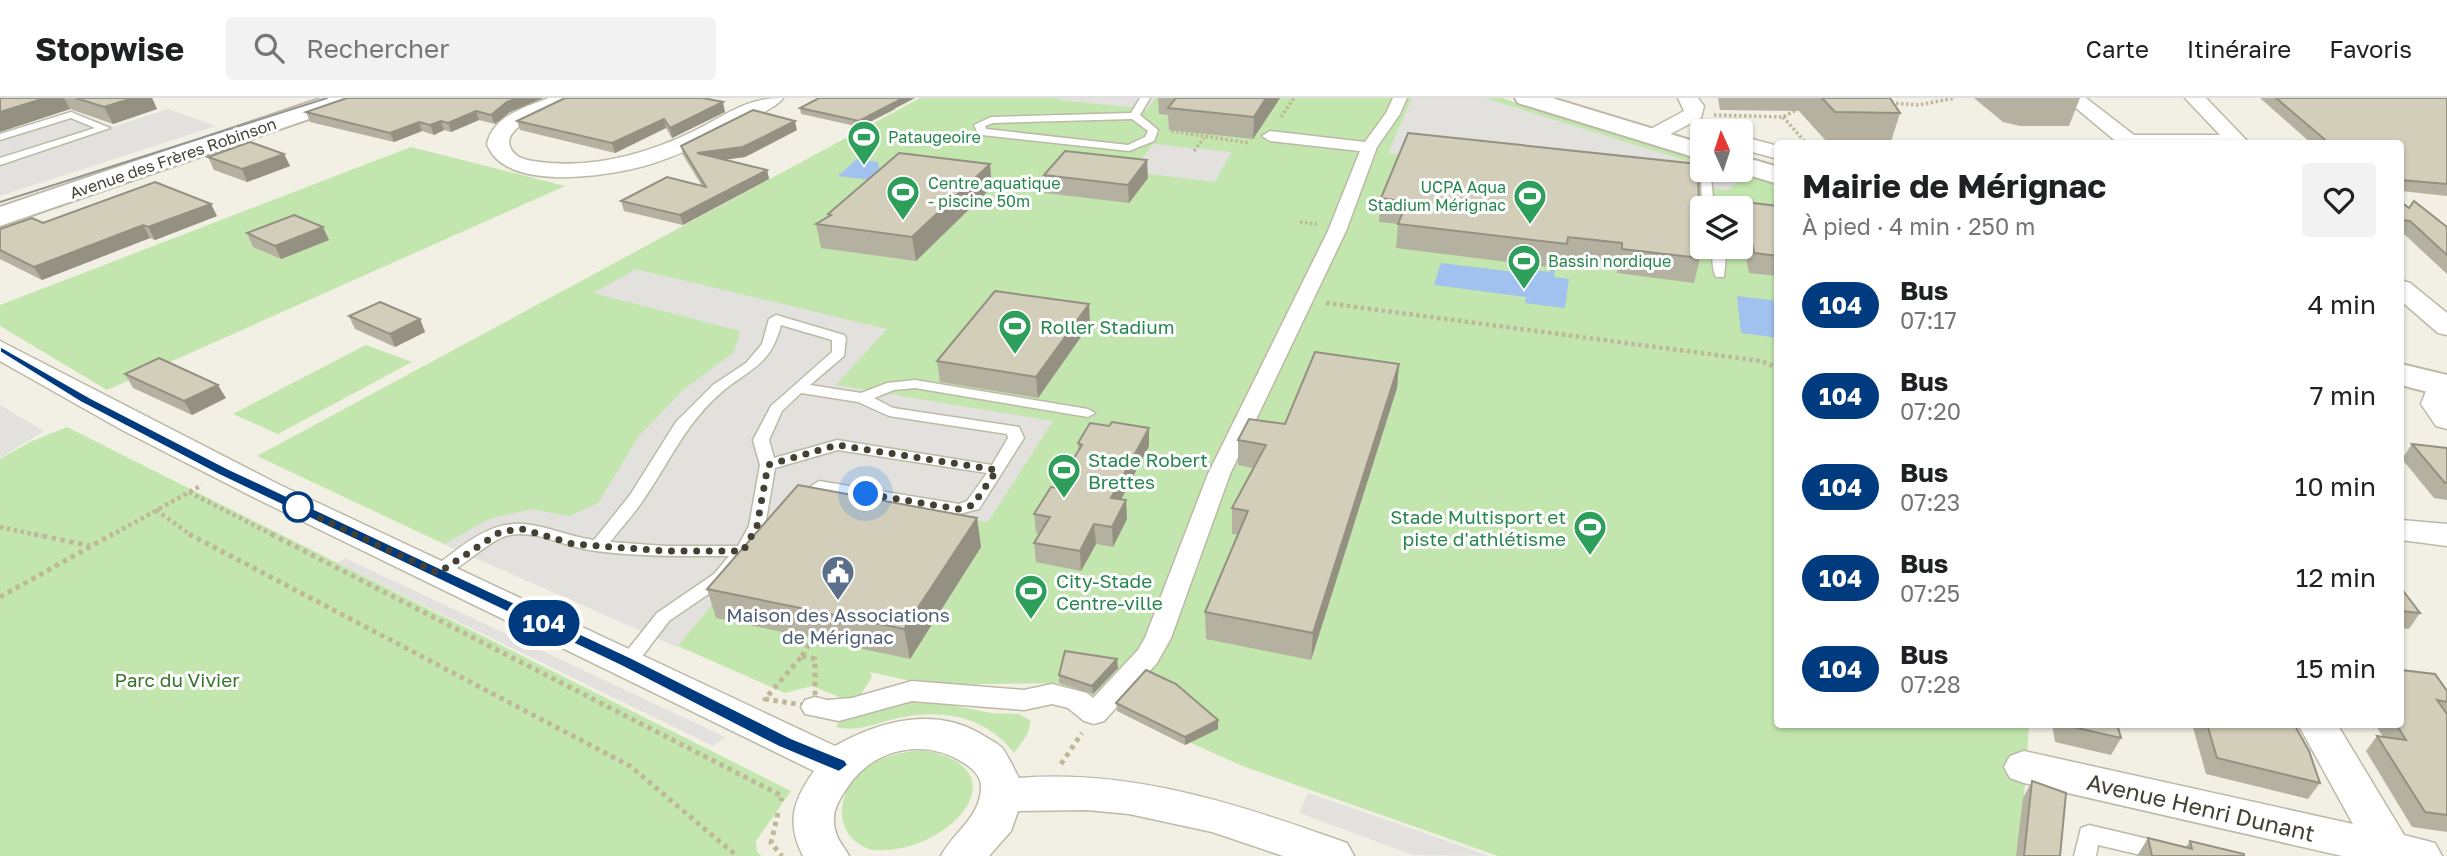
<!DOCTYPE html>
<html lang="fr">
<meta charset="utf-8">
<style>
:root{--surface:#fff;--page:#f2f2f2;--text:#202124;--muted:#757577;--line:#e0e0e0}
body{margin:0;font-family:"Golos Text",sans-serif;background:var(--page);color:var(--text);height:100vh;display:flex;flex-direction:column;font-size:26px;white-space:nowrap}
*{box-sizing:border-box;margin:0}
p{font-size:23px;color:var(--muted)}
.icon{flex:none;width:38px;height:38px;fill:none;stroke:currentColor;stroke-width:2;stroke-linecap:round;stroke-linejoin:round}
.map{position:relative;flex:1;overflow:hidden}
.panel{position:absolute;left:1774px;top:42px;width:630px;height:588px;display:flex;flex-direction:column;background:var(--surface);border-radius:7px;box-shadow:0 2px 5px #0004}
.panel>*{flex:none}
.badge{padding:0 14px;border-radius:23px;font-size:24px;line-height:46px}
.needle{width:46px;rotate:357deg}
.controls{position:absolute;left:1690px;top:21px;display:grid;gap:14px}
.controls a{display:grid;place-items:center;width:63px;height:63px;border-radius:7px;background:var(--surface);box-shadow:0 2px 5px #0004;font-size:35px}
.you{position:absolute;width:35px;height:35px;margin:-18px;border:5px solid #fff;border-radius:50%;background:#1a73e8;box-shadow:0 0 0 10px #1a73e833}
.map>.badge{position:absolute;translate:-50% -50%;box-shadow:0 0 0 4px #fff}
.round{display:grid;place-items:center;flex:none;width:74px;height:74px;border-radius:7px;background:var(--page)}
.head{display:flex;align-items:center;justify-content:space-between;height:119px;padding:0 28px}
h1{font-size:33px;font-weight:700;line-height:52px}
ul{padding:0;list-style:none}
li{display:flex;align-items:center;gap:21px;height:91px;padding:0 28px}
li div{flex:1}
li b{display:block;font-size:26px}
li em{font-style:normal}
li .badge{min-width:77px;font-weight:700;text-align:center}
header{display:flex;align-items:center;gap:42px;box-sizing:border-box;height:98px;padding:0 35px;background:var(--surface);border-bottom:2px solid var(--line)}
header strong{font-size:33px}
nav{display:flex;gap:38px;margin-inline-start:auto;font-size:24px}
.search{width:490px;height:63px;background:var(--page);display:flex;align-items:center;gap:18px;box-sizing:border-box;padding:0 24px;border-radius:7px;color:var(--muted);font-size:26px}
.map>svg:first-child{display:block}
.green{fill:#c2e6ad;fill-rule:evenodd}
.parking{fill:#e2e1dd}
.water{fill:#a1c1ee}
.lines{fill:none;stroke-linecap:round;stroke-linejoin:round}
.service-casing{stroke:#bdb9a7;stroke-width:3}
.pedestrian-casing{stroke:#bdb9a7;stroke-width:3}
.minor-casing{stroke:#bdb9a7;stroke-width:3}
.tertiary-casing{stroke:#bdb9a7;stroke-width:4}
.path-far2{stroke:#beb899;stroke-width:3.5;stroke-dasharray:2.5 2.5;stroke-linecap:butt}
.path-far1{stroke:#beb899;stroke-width:4.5;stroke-dasharray:3.5 3.5;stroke-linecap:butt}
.path{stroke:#beb899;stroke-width:5;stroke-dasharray:4.5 4.5;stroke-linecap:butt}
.service{fill:#fff;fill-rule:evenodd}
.pedestrian{fill:#fff;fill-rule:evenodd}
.minor{fill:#fff;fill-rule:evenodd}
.tertiary{fill:#fff;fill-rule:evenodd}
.tram{stroke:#949494;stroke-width:2}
.wall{fill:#b5b1a0}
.shaded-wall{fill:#949082}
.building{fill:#d3ceba;stroke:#949082;stroke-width:2}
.line{fill:#003b80;stroke:#fff;stroke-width:2}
.walk{stroke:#444034;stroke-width:7;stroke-dasharray:0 12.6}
.stop-dot{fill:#fff;stroke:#003b80;stroke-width:3.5}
.labels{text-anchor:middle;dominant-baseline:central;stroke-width:6;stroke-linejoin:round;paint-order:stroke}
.far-leisure-label{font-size:16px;fill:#27864d;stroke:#fff;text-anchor:start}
.far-street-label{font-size:16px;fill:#444034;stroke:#fff}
.leisure-label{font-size:19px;fill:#27864d;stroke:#fff;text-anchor:start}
.service-label{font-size:19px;fill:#4e5e75;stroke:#fff}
.park-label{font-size:19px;fill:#387429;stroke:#fff}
.near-street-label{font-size:23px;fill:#444034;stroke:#fff}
</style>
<header>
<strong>Stopwise</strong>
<div class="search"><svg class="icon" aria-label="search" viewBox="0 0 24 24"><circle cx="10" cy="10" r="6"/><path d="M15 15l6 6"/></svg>Rechercher</div>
<nav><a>Carte</a><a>Itinéraire</a><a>Favoris</a></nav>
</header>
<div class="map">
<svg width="2447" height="758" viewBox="0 0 2447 758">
<rect width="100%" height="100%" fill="#f2f0e4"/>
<g class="green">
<path d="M920,0H1501L1703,62V72H1733L1778,86V626L2029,627L2020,758H1498L1245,669L1056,585L928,587L870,574L872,579L858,601H844L812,588L785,595L444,446L257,358ZM1703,110H1741V149H1703Z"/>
<path d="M411,49L565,88L107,292L0,228V207Z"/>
<path d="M366,247L412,264L278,336L233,316Z"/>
<path d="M67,329L791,693L756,743L757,754L762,758H0V361L30,344Z"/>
<path d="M908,599L991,615L1019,616L1031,623L1027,637L1014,655C983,615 936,610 890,622C871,627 855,634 836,629L846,615Z"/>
<path d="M923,652C1026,670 949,758 872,752C833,740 834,696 863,672C880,658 901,654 923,652Z"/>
</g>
<g class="parking">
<path d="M1060,0H1156L1147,11L1058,2Z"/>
<path d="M1412,0H1485L1703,68V72H1714L1742,80L1728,92L1388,55Z"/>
<path d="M168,11L216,28L0,98V39L76,15L113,29Z"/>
<path d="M1153,46L1232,54L1215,84L1132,74Z"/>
<path d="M636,171L887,231L836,287L1053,323L988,424L807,392L677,549L444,446L489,421L532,411L569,418L598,405L638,339L683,292L734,254L740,233L593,195Z"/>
<path d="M0,307L44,333L0,360Z"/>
<path d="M345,460L725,639L713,648L337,465Z"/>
<path d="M1308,695L1416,732L1489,758L1413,757L1299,715Z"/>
</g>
<g class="water">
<path d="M857,61L878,64L880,74L871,82L838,78Z"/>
<path d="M1441,165L1522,175L1523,171L1550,174L1551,169L1555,170L1554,179L1569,181L1565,210L1525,205L1526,199L1434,187Z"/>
<path d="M1737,198L1778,203V240L1741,235Z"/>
</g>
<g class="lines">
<defs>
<g id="service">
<path d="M1140,0H1150L1140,17L1158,32L1154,43L1129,53L982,37L978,36L974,27L991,19L1131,15ZM1132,21L1148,33L1145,39L1128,47L986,31L985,28L993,25Z"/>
<path d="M71,14L110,30L0,67V60L95,30L71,20L0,42V36Z"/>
<path d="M1701,77L1711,79L1714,110H1702Z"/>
<path d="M1709,149H1721L1726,158L1724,179H1716C1711,169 1714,159 1709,149Z"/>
<path d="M776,217L844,237L846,240L844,258L810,287L861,295L887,285L915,282L1088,311L1095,315L1088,319L915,290L894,292L874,300L893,310L1019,329L1024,340L979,411L959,416L819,393L811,388L819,383L959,406L967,403L987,375L838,352L775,370L765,428L749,457L726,484L669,523L634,569H620L618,564L657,515L714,476L729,458C683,458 635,459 589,452C564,448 536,432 510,437C486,441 451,484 432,479L429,475L432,471C458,451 488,423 524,426C548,428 570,439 594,442L630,397L676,324L713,287L746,265L762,246L769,221ZM781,227L832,242V254L771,308L753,342L760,367L749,428L738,448H665L610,444C622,429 634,416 644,401C670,363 687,323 723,293C752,269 770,268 781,227ZM801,295L858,304L889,318L1007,336L1008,340L992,367L837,342L774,360L769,342L782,313Z"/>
<path d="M2089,727L2182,749L2190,752L2193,758H2145L2098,747L2096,758H2074L2081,730Z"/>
</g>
<path id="pedestrian" d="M1393,0H1407L1400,16L1377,49L1346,133L1230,376L1171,540L1157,565L1104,623L1094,626L1084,623L1068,610L1052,606L1024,612L912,603L839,623L805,616L801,609L805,602L815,599L827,602L852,600L912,583L1024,592L1052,586L1087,595L1093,600L1138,552L1145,540L1208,376L1328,133L1360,53L1270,43L1262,38L1270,33L1365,44L1386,15Z"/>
<g id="minor">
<path d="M549,0H576L573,4C558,10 498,27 511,51C515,59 525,62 533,63C589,72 644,57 694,33C727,17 745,0 783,0C775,11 754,18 742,25C714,40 685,55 654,65C614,78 505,96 487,46C493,18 525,9 549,0Z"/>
<path d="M1678,0H1698L1704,8L1701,20L1659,42H1645L1642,38L1645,34L1684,13Z"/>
<path d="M2064,0H2086L2134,37H2220L2185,0H2206L2250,46H2119Z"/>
<path d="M1741,38L1778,48V61L1741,51Z"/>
<path d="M2401,182L2410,185L2447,215V237L2438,235L2401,203Z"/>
<path d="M0,243L280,387L835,648C879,623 934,608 981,636C988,641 998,645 1003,651C1009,660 1014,671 1019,680C1133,671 1241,707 1347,745L1354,758H1283L1212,734L1129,716L1087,712L1018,713L1011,733L989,758H941C954,733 980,720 981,690C982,679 972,670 964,665C924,639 873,650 847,690C837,705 830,716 836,735C838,743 845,750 849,758H803C786,724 793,703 814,673L257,401L122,332L0,263Z"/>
<path d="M2441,277L2447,279V331L2436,328L2421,306L2431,280Z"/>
<path d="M2401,422L2447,426V448L2401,442Z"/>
<path d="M2298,626H2337L2404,737L2435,745L2442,758H2342L2024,685L2010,680L2004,669L2010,658L2024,653L2353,726Z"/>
</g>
<g id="tertiary">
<path d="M322,0H358L355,5L0,128V109Z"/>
<path d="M1515,0H1552L1703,46V62L1518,5Z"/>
<path d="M1741,58L1778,69V86L1732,72H1741Z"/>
<path d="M2401,266L2447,277V299L2401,287Z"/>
</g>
</defs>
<use href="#service" class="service-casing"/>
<use href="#pedestrian" class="pedestrian-casing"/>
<use href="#minor" class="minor-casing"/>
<use href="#tertiary" class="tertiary-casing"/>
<g class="path-far2">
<path d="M1891,5L1919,7L1955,0"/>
<path d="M1714,17L1783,19L1800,10"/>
<path d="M1281,19L1294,0"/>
<path d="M1783,19L1807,46"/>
<path d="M1171,33L1249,45"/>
<path d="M1194,53L1204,40"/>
<path d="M1300,124L1317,126"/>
</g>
<g class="path-far1">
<path d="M1326,205L1761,263L1778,270"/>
<path d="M189,394L275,438"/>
<path d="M156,412L192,438"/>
<path d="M0,429L42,438"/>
<path d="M110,438L202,387"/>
</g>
<g class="path">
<path d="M34,436L90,448"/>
<path d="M189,436L630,668L737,758"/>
<path d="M271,436L782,698L781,703"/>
<path d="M0,499L113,436"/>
<path d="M802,558L815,561V609L765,601Z"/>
<path d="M802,558L814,538"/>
<path d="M1061,666L1082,635"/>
<path d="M778,715L771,745L782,758"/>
</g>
<use href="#service" class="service"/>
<use href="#pedestrian" class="pedestrian"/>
<use href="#minor" class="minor"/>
<use href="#tertiary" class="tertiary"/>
<path class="tram" d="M0,104L327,0"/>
</g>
<g class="wall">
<path d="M0,0H152L157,11L113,26L70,11L0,34Z"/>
<path d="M347,0H543L510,14L495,26L479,22L451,34L444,32L434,37L422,33L394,44L310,24L306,14Z"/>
<path d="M1158,0H1280L1253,41L1169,32L1168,17L1159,16Z"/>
<path d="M1718,0H1890L1900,15L1891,44H1827L1799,13L1720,12Z"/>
<path d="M1974,0H2080L2069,28H2020L2003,24Z"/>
<path d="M2260,0H2447V98L2401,93V46H2312Z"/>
<path d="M800,10L896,11L860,29L801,16Z"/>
<path d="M725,14L672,40L666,30L615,55L520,32L517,23Z"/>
<path d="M797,32L745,59L723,62L767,72L769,81L683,127L624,113L621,103L702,88L683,57L681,48Z"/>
<path d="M1408,35L1700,160L1694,185L1617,175V170L1564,163L1563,171L1396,150L1398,126L1379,124L1381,100Z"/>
<path d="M284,56L290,68L247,84L214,72L208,59Z"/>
<path d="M1044,77L1148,80L1129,105L1045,95Z"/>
<path d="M992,89L916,163L821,150L816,126L828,118V116Z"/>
<path d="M1744,104L1778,108V178L1749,175L1741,133V117Z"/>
<path d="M2401,104L2409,110L2447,129V176L2403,135L2401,134Z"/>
<path d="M217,118L155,142L150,140L42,182L0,161V131L43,125Z"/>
<path d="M247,135L329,142L281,161L253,149Z"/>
<path d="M349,218L420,221L425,234L395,249L355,231Z"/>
<path d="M1090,226L1038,300L940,284L937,263Z"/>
<path d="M1399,266L1397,290L1311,562L1206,541L1205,514L1238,437L1232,436V410L1253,370L1238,367V342L1285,326Z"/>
<path d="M125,276L226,300L192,317L133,290Z"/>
<path d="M1109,328L1149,330V348L1121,401L1126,402L1127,421L1113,449L1096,446L1081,473L1036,464L1034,445L1040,436L1036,435L1034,416L1056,390L1078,352V345Z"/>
<path d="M2412,346L2447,350V402L2434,400L2402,361Z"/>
<path d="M977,420L981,449L910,561L716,520L707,491Z"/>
<path d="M2401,490L2420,515L2409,531L2401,530Z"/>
<path d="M1118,570L1093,596L1059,585V577Z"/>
<path d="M2447,593V734L2412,729L2366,653L2377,638L2383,639L2375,626H2401Z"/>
<path d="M1116,605L1218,622V631L1185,647L1117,613Z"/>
<path d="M2052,626H2117L2121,640L2111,657L2055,644Z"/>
<path d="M2192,626H2294L2320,685L2308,701L2206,676Z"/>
<path d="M2032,683L2060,758H2016L2023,700Z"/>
<path d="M2148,740L2185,750L2190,743L2244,758H2137Z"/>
</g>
<g class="shaded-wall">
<path d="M45,0H64L70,11L0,34V14Z"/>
<path d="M133,0H152L157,11L113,26L104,9Z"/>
<path d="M518,0H543L510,14L495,26L491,17L507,4Z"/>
<path d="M903,0H915L860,29L859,23Z"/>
<path d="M1266,0H1280L1253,41L1254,19Z"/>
<path d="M723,4L725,14L672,40L670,30Z"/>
<path d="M476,13L479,22L451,34L448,25Z"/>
<path d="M664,21L666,30L615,55L612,45Z"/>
<path d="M441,23L444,32L434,37L430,27Z"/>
<path d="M795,23L797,32L745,59L699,65L697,55Z"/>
<path d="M419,24L422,33L394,44L390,35Z"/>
<path d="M284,56L290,68L247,84L242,71Z"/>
<path d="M1147,62L1148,80L1129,105L1128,87Z"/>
<path d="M990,66L992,89L916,163L912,139Z"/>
<path d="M767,72L769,81L683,127L680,117Z"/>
<path d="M211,106L217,118L155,142L148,129Z"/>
<path d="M143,127L150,140L42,182L34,169Z"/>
<path d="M323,129L329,142L281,161L275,148Z"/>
<path d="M1089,206L1090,226L1038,300L1036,279Z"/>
<path d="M420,221L425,234L395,249L390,236Z"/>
<path d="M1399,266L1397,290L1311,562L1313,535Z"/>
<path d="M218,287L226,300L192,317L184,303Z"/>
<path d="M1149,330V348L1112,419L1111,400Z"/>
<path d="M1126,402L1127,421L1113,449L1112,429Z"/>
<path d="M977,420L981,449L910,561L904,531Z"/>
<path d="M1094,426L1096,446L1081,473L1080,453Z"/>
<path d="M1117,561L1118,570L1093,596L1092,588Z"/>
<path d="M1218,622V631L1185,647V639Z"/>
</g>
<g class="building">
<path d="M0,0H45L0,14Z"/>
<path d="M76,0H133L104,9Z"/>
<path d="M347,0H518L507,4L491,17L476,13L448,25L441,23L430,27L419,24L390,35L306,14Z"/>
<path d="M565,0H703L723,4L670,30L664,21L612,45L517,23Z"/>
<path d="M819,0H903L859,23L800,10Z"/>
<path d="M1176,0H1266L1254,19L1168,10Z"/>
<path d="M1822,0H1890L1900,15L1835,14Z"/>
<path d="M2276,0H2447V86L2401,82V46H2330Z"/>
<path d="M753,12L795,23L743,49L697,55L767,72L680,117L621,103L667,79L706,89L681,48Z"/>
<path d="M1408,35L1698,66L1700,160L1622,151V145L1568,139L1567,146L1398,126L1407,104L1381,100Z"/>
<path d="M250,44L284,56L242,71L208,59Z"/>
<path d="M1065,53L1147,62L1128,87L1044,77Z"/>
<path d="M899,55L990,66L912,139L816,126L831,117L828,116Z"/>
<path d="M155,84L211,106L148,129L143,127L34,169L0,152V131L32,120L43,125Z"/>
<path d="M2414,103L2447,129V157L2410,123L2401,122V104L2409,110Z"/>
<path d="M1744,104L1778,108V158L1754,155Z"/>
<path d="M294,117L323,129L275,148L247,135Z"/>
<path d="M995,193L1089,206L1036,279L937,263Z"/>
<path d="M380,204L420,221L390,236L349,218Z"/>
<path d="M1315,254L1399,266L1313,535L1205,514L1248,413L1232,410L1266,347L1238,342L1249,321L1285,326Z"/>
<path d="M159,260L218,287L184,303L125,276Z"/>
<path d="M1112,324L1149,330L1111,400L1126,402L1112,429L1094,426L1080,453L1034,445L1050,419L1034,416L1051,389L1056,390L1082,347L1078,345L1090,325L1109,328Z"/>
<path d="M2412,346L2447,350V385H2445Z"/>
<path d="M798,387L977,420L904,531L707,491Z"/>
<path d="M2401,490L2420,515L2401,513Z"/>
<path d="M1065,553L1117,561L1092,588L1059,577Z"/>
<path d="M1146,572L1176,586L1218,622L1185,639L1116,605Z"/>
<path d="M2401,572L2435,576L2447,593V604L2437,602L2447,616V717L2425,714L2377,638L2406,642L2396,626H2401Z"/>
<path d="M2064,626H2117L2121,640L2064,627Z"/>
<path d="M2207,626H2294L2309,653L2320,685L2217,660Z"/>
<path d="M2032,683L2066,695L2060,758H2024Z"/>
<path d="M2148,740L2192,751L2190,743L2244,756V758H2152Z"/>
</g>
<path class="line" d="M0,248L91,300L229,371L632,560L791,640L845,662L848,667L839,674L779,649L621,568L219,377L82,305L0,254Z"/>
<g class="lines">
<path class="walk" d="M298,409L292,407L438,475L500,434L522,431L573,446L665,453H743L757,428L768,367L837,347L997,372L973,407L959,411L866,396"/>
</g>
<defs>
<symbol id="stadium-pin" viewBox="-11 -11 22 30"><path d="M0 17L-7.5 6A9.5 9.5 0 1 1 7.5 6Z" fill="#2e9e5b" stroke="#fff"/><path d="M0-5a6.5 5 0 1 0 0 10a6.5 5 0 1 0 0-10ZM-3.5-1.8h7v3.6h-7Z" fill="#fff"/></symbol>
<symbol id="civic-pin" viewBox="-11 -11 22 30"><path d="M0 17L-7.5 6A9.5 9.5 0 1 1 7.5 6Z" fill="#5c6f8a" stroke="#fff"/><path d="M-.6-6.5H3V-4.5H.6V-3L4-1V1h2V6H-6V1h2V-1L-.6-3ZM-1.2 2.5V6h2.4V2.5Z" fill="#fff"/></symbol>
</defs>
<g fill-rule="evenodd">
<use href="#stadium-pin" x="845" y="20" width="38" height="52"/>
<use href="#stadium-pin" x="884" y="75" width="38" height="52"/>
<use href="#stadium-pin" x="1511" y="79" width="38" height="52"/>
<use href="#stadium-pin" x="1505" y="144" width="38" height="52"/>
<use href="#stadium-pin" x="996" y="209" width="38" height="52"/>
<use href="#stadium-pin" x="1045" y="353" width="38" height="52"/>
<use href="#stadium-pin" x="1571" y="410" width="38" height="52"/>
<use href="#civic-pin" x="819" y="455" width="38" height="52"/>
<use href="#stadium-pin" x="1012" y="474" width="38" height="52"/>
</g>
<circle class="stop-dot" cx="298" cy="409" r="14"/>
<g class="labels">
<g class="far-leisure-label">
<text x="888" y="39">Pataugeoire</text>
<text x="928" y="85">Centre aquatique<tspan x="928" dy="18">- piscine 50m</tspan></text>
<text x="1506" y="89" text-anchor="end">UCPA Aqua<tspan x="1506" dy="18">Stadium Mérignac</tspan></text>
<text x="1548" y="163">Bassin nordique</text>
</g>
<g class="far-street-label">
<text transform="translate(173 60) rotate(-19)">Avenue des Frères Robinson</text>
</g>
<g class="leisure-label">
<text x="1040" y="228">Roller Stadium</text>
<text x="1088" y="361">Stade Robert<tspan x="1088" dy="22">Brettes</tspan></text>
<text x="1566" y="418" text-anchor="end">Stade Multisport et<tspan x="1566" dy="22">piste d'athlétisme</tspan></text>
<text x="1056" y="482">City-Stade<tspan x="1056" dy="22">Centre-ville</tspan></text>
</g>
<g class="service-label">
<text x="838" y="516">Maison des Associations<tspan x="838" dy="22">de Mérignac</tspan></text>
</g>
<g class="park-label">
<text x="177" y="581">Parc du Vivier</text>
</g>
<g class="near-street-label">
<text transform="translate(2201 709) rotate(13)">Avenue Henri Dunant</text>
</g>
</g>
</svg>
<div class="controls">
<a><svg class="needle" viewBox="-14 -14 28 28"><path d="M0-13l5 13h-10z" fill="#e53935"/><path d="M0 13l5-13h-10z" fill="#757577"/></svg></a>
<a><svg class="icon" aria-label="layers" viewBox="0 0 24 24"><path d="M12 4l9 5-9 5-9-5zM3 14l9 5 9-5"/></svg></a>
</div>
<div class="you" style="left:866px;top:396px"></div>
<b class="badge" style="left:544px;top:525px;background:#003b80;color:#fff">104</b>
<section class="panel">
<div class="head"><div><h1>Mairie de Mérignac</h1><p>À pied · 4 min · 250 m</p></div><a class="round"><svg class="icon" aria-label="heart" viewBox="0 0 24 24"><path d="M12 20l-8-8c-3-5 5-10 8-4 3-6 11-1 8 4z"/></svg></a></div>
<ul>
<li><span class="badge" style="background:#003b80;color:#fff">104</span><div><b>Bus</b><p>07:17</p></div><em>4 min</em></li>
<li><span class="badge" style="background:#003b80;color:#fff">104</span><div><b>Bus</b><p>07:20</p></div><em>7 min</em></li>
<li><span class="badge" style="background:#003b80;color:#fff">104</span><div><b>Bus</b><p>07:23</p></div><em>10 min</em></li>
<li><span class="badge" style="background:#003b80;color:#fff">104</span><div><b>Bus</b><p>07:25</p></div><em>12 min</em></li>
<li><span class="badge" style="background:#003b80;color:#fff">104</span><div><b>Bus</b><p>07:28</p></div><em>15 min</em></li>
</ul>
</section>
</div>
